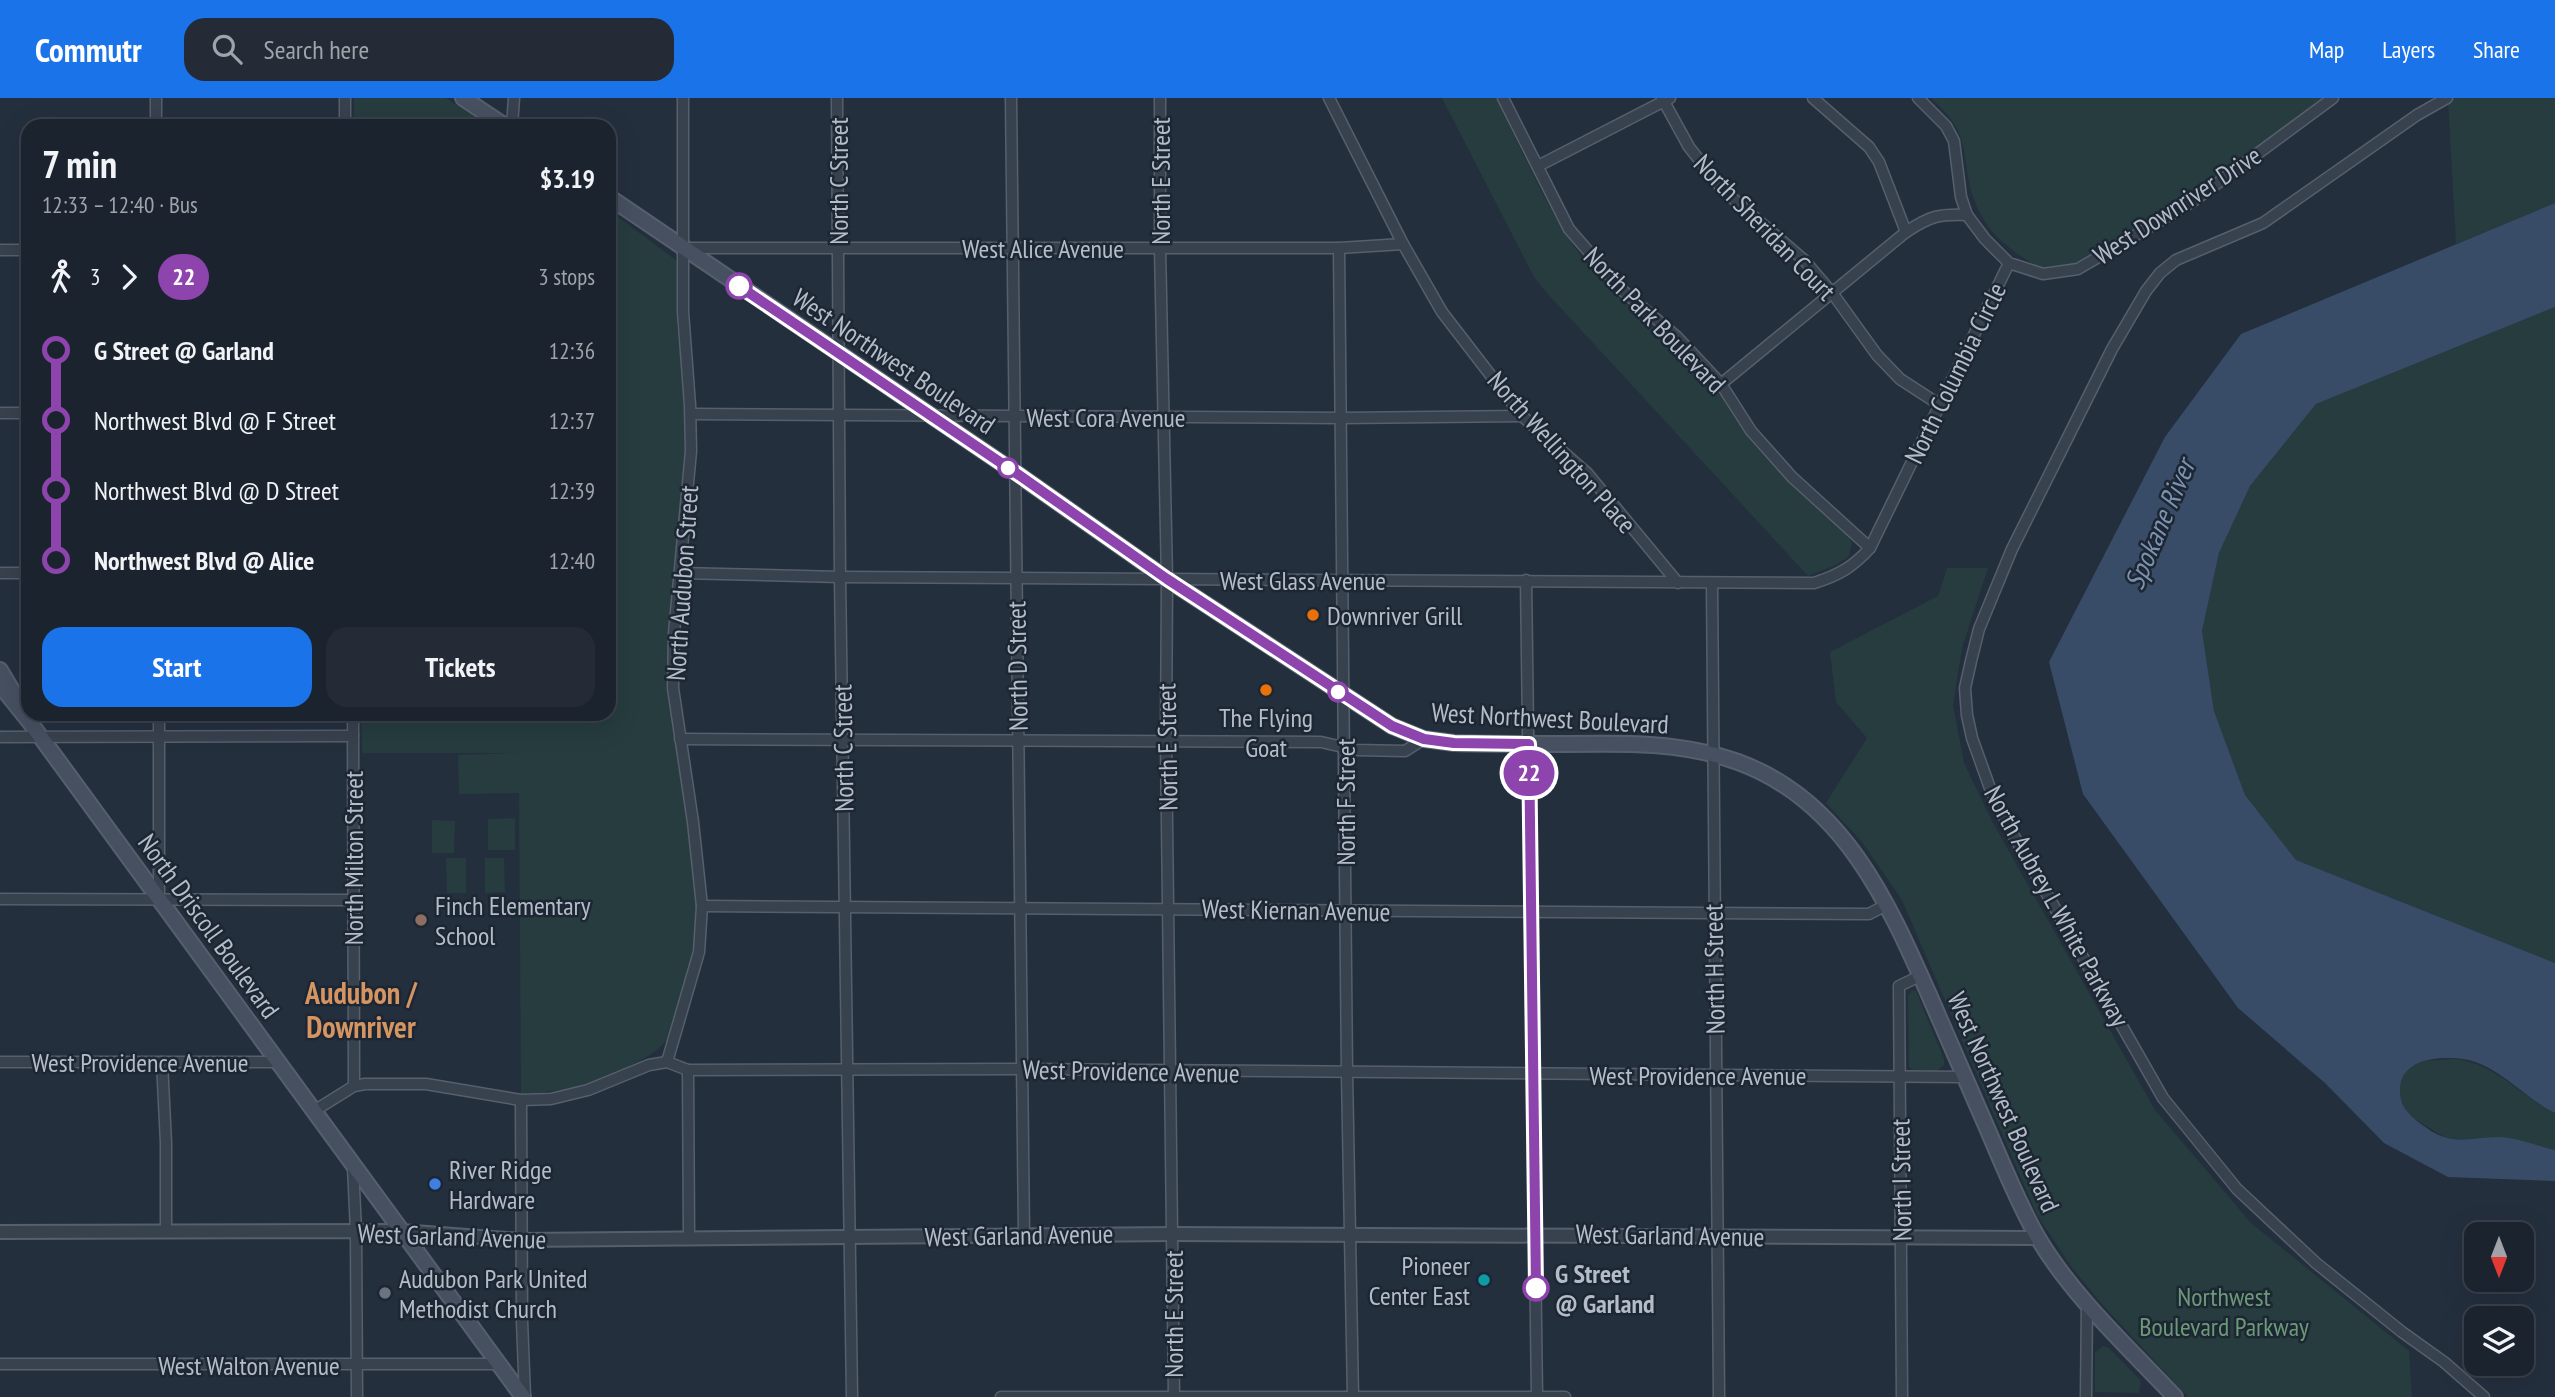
<!DOCTYPE html>
<meta charset="utf-8">
<style>
:root{--surface:#1b232e;--page:#242b36;--text:#f1f3f6;--muted:#a0a4aa;--line:#39404a;--accent:#1a73e8}
body{margin:0;font-family:"PT Sans Narrow",sans-serif;background:var(--page);color:var(--text);height:100vh;display:flex;flex-direction:column;font-size:26px;white-space:nowrap}
*{box-sizing:border-box;margin:0}
p{font-size:23px;color:var(--muted)}
.icon{flex:none;width:38px;height:38px;fill:none;stroke:currentColor;stroke-width:2;stroke-linecap:round;stroke-linejoin:round}
.map{position:relative;flex:1;overflow:hidden}
.panel{position:absolute;left:21px;top:21px;width:595px;height:602px;display:flex;flex-direction:column;background:var(--surface);border-radius:21px;box-shadow:0 7px 28px #0002,0 0 0 2px var(--line)}
.panel>*{flex:none}
.badge{padding:0 14px;border-radius:23px;font-size:24px;line-height:46px}
.needle{width:46px;rotate:180deg}
.controls{position:absolute;left:2464px;top:1124px;display:grid;gap:14px}
.controls a{display:grid;place-items:center;width:70px;height:70px;border-radius:14px;background:var(--surface);box-shadow:0 7px 28px #0002,0 0 0 2px var(--line);font-size:35px}
.map>.badge{position:absolute;translate:-50% -50%;box-shadow:0 0 0 4px #fff}
.legs{display:flex;align-items:center;gap:10px;height:77px;padding:0 21px;font-size:23px}
.legs p{margin-inline-start:auto}
.headline{display:flex;align-items:center;justify-content:space-between;height:119px;padding:0 21px}
h1{font-size:38px;font-weight:800;line-height:52px}
.button{display:flex;gap:14px;margin-top:auto;padding:14px 21px}
.button a{flex:1;height:80px;border-radius:21px;background:var(--accent);color:#fff;font-size:28px;font-weight:800;line-height:80px;text-align:center}
.button a+a{background:var(--page);color:var(--text)}
ul{padding:0 21px;list-style:none}
li{display:flex;align-items:center;gap:24px;height:70px;font-size:26px}
li i{display:grid;place-items:center;width:10px;height:100%;margin:0 9px;background:currentColor}
li i::after{content:'';width:18px;height:18px;margin:-9px;border:5px solid;border-radius:50%;background:var(--surface)}
li p{margin-inline-start:auto}
li:first-child i{background:linear-gradient(#0000 50%,currentColor 0)}
li:last-child i{background:linear-gradient(currentColor 50%,#0000 0)}
header{display:flex;align-items:center;gap:42px;box-sizing:border-box;height:98px;padding:0 35px;background:var(--accent);color:#fff}
header strong{font-size:33px}
nav{display:flex;gap:38px;margin-inline-start:auto;font-size:24px}
.search{width:490px;height:63px;background:var(--page);display:flex;align-items:center;gap:18px;box-sizing:border-box;padding:0 24px;border-radius:21px;color:var(--muted);font-size:26px}
.map>svg:first-child{display:block}
.green{fill:#263c3f}
.water{fill:#394c67}
.lines{fill:none;stroke-linecap:round;stroke-linejoin:round}
.minor-casing{stroke:#565f6c;stroke-width:13}
.tertiary-casing{stroke:#565f6c;stroke-width:16}
.secondary-casing{stroke:#565f6c;stroke-width:18}
.minor{stroke:#38414e;stroke-width:10}
.tertiary{stroke:#38414e;stroke-width:12}
.secondary{stroke:#465061;stroke-width:14}
.line-1-casing{stroke:#fff;stroke-width:16}
.line-1{stroke:#8e44ad;stroke-width:10}
.stop-1-dot{fill:#fff;stroke:#8e44ad;stroke-width:3.5}
.food-dot{fill:#e8710a;stroke:#1d2633;stroke-width:2.5}
.education-dot{fill:#8d6e63;stroke:#1d2633;stroke-width:2.5}
.shop-dot{fill:#3f7fe0;stroke:#1d2633;stroke-width:2.5}
.culture-dot{fill:#0f9aa8;stroke:#1d2633;stroke-width:2.5}
.worship-dot{fill:#6b7280;stroke:#1d2633;stroke-width:2.5}
.labels{text-anchor:middle;dominant-baseline:central;stroke-width:5;stroke-linejoin:round;paint-order:stroke}
.street-label{font-size:26px;fill:#b4bcc9;stroke:#1d2633}
.poi-label{font-size:26px;fill:#b4bcc9;stroke:#1d2633;text-anchor:start}
.stop-label{font-size:26px;font-weight:bold;fill:#b4bcc9;stroke:#1d2633;text-anchor:start}
.park-label{font-size:26px;fill:#6b9a76;stroke:#1d2633}
.water-label{font-size:28px;font-style:italic;fill:#7c92b1;stroke:#1d2633}
.quarter-label{font-size:30px;font-weight:bold;fill:#d59563;stroke:#1d2633}
</style>
<header>
<strong>Commutr</strong>
<div class="search"><svg class="icon" aria-label="search" viewBox="0 0 24 24"><circle cx="10" cy="10" r="6"/><path d="M15 15l6 6"/></svg>Search here</div>
<nav><a>Map</a><a>Layers</a><a>Share</a></nav>
</header>
<div class="map">
<svg width="2555" height="1299" viewBox="0 0 2555 1299">
<rect width="100%" height="100%" fill="#242f3e"/>
<g class="green">
<path d="M354,0H446L488,28H354Z"/>
<path d="M1442,0H1496C1525,57 1552,127 1595,175C1630,215 1676,243 1711,284C1724,300 1733,320 1746,337C1777,375 1812,405 1848,437L1852,445L1849,458L1836,467L1808,478L1546,194L1534,179Z"/>
<path d="M1931,0H2339L2081,163C2067,169 2054,172 2039,169C2033,167 2027,162 2021,158C1997,142 1981,124 1972,96C1965,76 1967,53 1958,33C1952,20 1942,10 1931,0Z"/>
<path d="M2448,0H2555V105L2456,146Z"/>
<path d="M609,112L677,163V226L686,316L685,379L669,525V568L678,660L688,714L697,798V829L694,853L666,943C656,955 644,960 631,968C595,987 561,994 521,996L519,695L459,696L458,657L518,655H362L361,616H609Z"/>
<path d="M2555,209V865L2296,762L2245,697L2214,613L2202,533L2219,455L2250,388L2316,306Z"/>
<path d="M1947,470H1988L1962,550L1953,607L1964,665L1993,725L2155,1012L2251,1125L2409,1253L2412,1299H2188L2100,1204L2070,1167L2037,1117L1902,802L1862,744L1826,705L1867,640L1836,604L1830,554L1938,498Z"/>
<path d="M515,720V752H488V721Z"/>
<path d="M432,722L455,723L454,755H432Z"/>
<path d="M446,760H466V795H447Z"/>
<path d="M485,760H504L505,794L485,795Z"/>
<path d="M1912,892L1916,893L1944,961V967L1937,973L1912,972L1909,968L1908,898Z"/>
<path d="M2452,961C2494,963 2520,998 2555,1015V1052L2499,1039L2468,1043L2444,1039L2407,1016L2400,1000V980L2409,969L2425,963Z"/>
<path d="M2103,1248L2109,1250L2141,1283L2139,1295L2095,1294V1255Z"/>
</g>
<path class="water" d="M2555,105V209L2316,306L2250,388L2219,455L2202,533L2214,613L2245,697L2296,762L2555,865V1015C2524,1000 2498,966 2463,961C2438,958 2401,961 2400,991C2399,1008 2409,1017 2421,1026C2428,1031 2436,1037 2444,1039C2462,1045 2479,1039 2498,1039C2516,1039 2537,1048 2555,1052V1083L2448,1079L2384,1045L2325,985L2238,910L2083,696L2049,564L2165,339L2241,236Z"/>
<g class="lines">
<defs>
<g id="minor">
<path d="M156,0V28"/>
<path d="M345,0V28"/>
<path d="M837,0L840,479L852,1299"/>
<path d="M1011,0L1024,1137"/>
<path d="M1160,0V150L1167,481L1166,643L1174,1299"/>
<path d="M1329,0L1403,146L1442,214L1522,318L1587,375L1678,485"/>
<path d="M1503,0L1569,131L1622,192L1677,239L1721,286L1751,333L1792,379L1870,450"/>
<path d="M1662,0L1689,49L1723,92L1804,162L1833,196L1877,257L1900,281L1940,307"/>
<path d="M1813,0L1869,49L1879,64L1906,134"/>
<path d="M1918,0L1946,28L1954,43L1961,99L1967,117L1985,141L2009,165L2043,176L2078,171L2192,104L2333,0"/>
<path d="M2447,0L2417,17L2263,125L2176,162L2160,175L2146,193L2112,251L2012,451L1979,531L1971,563L1965,590L1967,617L1972,640L1991,693L2011,733L2163,1000L2237,1091L2316,1165L2402,1234L2444,1264L2484,1299"/>
<path d="M512,28L514,0"/>
<path d="M1538,68L1670,0"/>
<path d="M683,150H1339L1403,146"/>
<path d="M1339,150L1347,975L1353,1299"/>
<path d="M0,152H28"/>
<path d="M1721,286L1906,134C1930,118 1938,116 1967,117"/>
<path d="M0,315H28"/>
<path d="M691,316L1342,320L1522,318"/>
<path d="M0,475H28"/>
<path d="M680,475L840,479L1814,485C1839,477 1853,469 1870,450L2009,165"/>
<path d="M1526,482L1537,1299"/>
<path d="M1712,485L1719,1299"/>
<path d="M353,616L354,988"/>
<path d="M0,639L353,638"/>
<path d="M680,641L1321,644L1356,652L1405,653L1424,641"/>
<path d="M159,800V616"/>
<path d="M0,801L353,802"/>
<path d="M702,808L1869,816L1888,806"/>
<path d="M0,964H279"/>
<path d="M162,964L166,1045V1134"/>
<path d="M667,964L699,854L702,808L693,724L673,590L674,535L691,353L690,307L683,214V0"/>
<path d="M688,972L689,1141"/>
<path d="M521,1002L522,1223L525,1299"/>
<path d="M314,1013L354,988L365,986H426L521,1002L551,1001L588,992L649,967L667,964L688,972L1022,971L1964,979"/>
<path d="M353,1069L356,1133L357,1299"/>
<path d="M0,1266H499"/>
<path d="M1001,1299H1565"/>
<path d="M1902,1299L1899,888L1920,878"/>
<path d="M2086,1299L2087,1205"/>
</g>
<path id="tertiary" d="M0,1134L401,1133L521,1142L1173,1136L2038,1140"/>
<g id="secondary">
<path d="M463,0L505,28"/>
<path d="M609,99L1016,375L1167,481L1392,628L1424,641L1454,645C1492,646 1530,646 1567,646C1625,645 1683,644 1738,664C1843,702 1888,804 1930,899C1950,945 1970,991 1990,1037C2005,1072 2019,1107 2038,1140C2073,1199 2128,1249 2175,1299"/>
<path d="M0,572L13,594"/>
<path d="M0,587L29,623L523,1299"/>
</g>
</defs>
<use href="#minor" class="minor-casing"/>
<use href="#tertiary" class="tertiary-casing"/>
<use href="#secondary" class="secondary-casing"/>
<use href="#minor" class="minor"/>
<use href="#tertiary" class="tertiary"/>
<use href="#secondary" class="secondary"/>
</g>
<g class="lines">
<defs>
<path id="line-1" d="M739,188L1016,375L1167,481L1392,628L1424,641L1454,645L1529,646L1536,1190"/>
</defs>
<use href="#line-1" class="line-1-casing"/>
<use href="#line-1" class="line-1"/>
</g>
<g class="stop-1-dot">
<circle cx="739" cy="188" r="12"/>
<circle cx="1008" cy="370" r="9"/>
<circle cx="1338" cy="594" r="9"/>
<circle cx="1536" cy="1190" r="12"/>
</g>
<g class="food-dot">
<circle cx="1313" cy="517" r="7"/>
<circle cx="1266" cy="592" r="7"/>
</g>
<circle class="education-dot" cx="421" cy="822" r="7"/>
<circle class="shop-dot" cx="435" cy="1086" r="7"/>
<circle class="culture-dot" cx="1484" cy="1182" r="7"/>
<circle class="worship-dot" cx="385" cy="1195" r="7"/>
<g class="labels">
<g class="street-label">
<text transform="translate(838 83) rotate(-90)">North C Street</text>
<text transform="translate(1160 83) rotate(-90)">North E Street</text>
<text transform="translate(2177 107) rotate(-33)">West Downriver Drive</text>
<text transform="translate(1765 129) rotate(46)">North Sheridan Court</text>
<text x="1043" y="150">West Alice Avenue</text>
<text transform="translate(1655 222) rotate(46)">North Park Boulevard</text>
<text transform="translate(894 263) rotate(34)">West Northwest Boulevard</text>
<text transform="translate(1955 275) rotate(-64)">North Columbia Circle</text>
<text x="1106" y="319">West Cora Avenue</text>
<text transform="translate(1562 354) rotate(48)">North Wellington Place</text>
<text x="1303" y="482">West Glass Avenue</text>
<text transform="translate(682 485) rotate(-86)">North Audubon Street</text>
<text transform="translate(1017 568) rotate(-91)">North D Street</text>
<text transform="translate(1550 620) rotate(3)">West Northwest Boulevard</text>
<text transform="translate(1167 649) rotate(-91)">North E Street</text>
<text transform="translate(843 650) rotate(-91)">North C Street</text>
<text transform="translate(1345 704) rotate(-90)">North F Street</text>
<text transform="translate(353 760) rotate(-90)">North Milton Street</text>
<text transform="translate(2057 808) rotate(61)">North Aubrey L White Parkway</text>
<text transform="translate(1296 812) rotate(1)">West Kiernan Avenue</text>
<text transform="translate(209 828) rotate(54)">North Driscoll Boulevard</text>
<text transform="translate(1714 871) rotate(-91)">North H Street</text>
<text x="140" y="964">West Providence Avenue</text>
<text transform="translate(1131 973) rotate(1)">West Providence Avenue</text>
<text x="1698" y="977">West Providence Avenue</text>
<text transform="translate(2004 1004) rotate(66)">West Northwest Boulevard</text>
<text transform="translate(1901 1082) rotate(-91)">North I Street</text>
<text transform="translate(1019 1137) rotate(-1)">West Garland Avenue</text>
<text transform="translate(1670 1137) rotate(1)">West Garland Avenue</text>
<text transform="translate(452 1138) rotate(2)">West Garland Avenue</text>
<text transform="translate(1173 1216) rotate(-90)">North E Street</text>
<text x="249" y="1267">West Walton Avenue</text>
</g>
<g class="poi-label">
<text x="1327" y="517">Downriver Grill</text>
<text x="1266" y="619" text-anchor="middle">The Flying<tspan x="1266" dy="30">Goat</tspan></text>
<text x="435" y="807">Finch Elementary<tspan x="435" dy="30">School</tspan></text>
<text x="449" y="1071">River Ridge<tspan x="449" dy="30">Hardware</tspan></text>
<text x="1470" y="1167" text-anchor="end">Pioneer<tspan x="1470" dy="30">Center East</tspan></text>
<text x="399" y="1180">Audubon Park United<tspan x="399" dy="30">Methodist Church</tspan></text>
</g>
<g class="stop-label">
<text x="1555" y="1175">G Street<tspan x="1555" dy="30">@ Garland</tspan></text>
</g>
<g class="park-label">
<text x="2224" y="1198">Northwest<tspan x="2224" dy="30">Boulevard Parkway</tspan></text>
</g>
<g class="water-label">
<text transform="translate(2159 426) rotate(-67)">Spokane River</text>
</g>
<g class="quarter-label">
<text x="361" y="894">Audubon /<tspan x="361" dy="34">Downriver</tspan></text>
</g>
</g>
</svg>
<div class="controls">
<a><svg class="needle" viewBox="-14 -14 28 28"><path d="M0-13l5 13h-10z" fill="#e53935"/><path d="M0 13l5-13h-10z" fill="#a0a4aa"/></svg></a>
<a><svg class="icon" aria-label="layers" viewBox="0 0 24 24"><path d="M12 4l9 5-9 5-9-5zM3 14l9 5 9-5"/></svg></a>
</div>
<b class="badge" style="left:1529px;top:675px;background:#8e44ad;color:#fff">22</b>
<section class="panel">
<div class="headline"><div><h1>7 min</h1><p>12:33 – 12:40 · Bus</p></div><b>$3.19</b></div>
<div class="legs"><svg class="icon" aria-label="walk" viewBox="0 0 24 24"><circle cx="13" cy="4" r="2"/><path d="M13 8l-2 6 4 7M11 14l-3 7M7 12l3-4h3l4 4"/></svg>3<svg class="icon" aria-label="forward" viewBox="0 0 24 24"><path d="M9 5l7 7-7 7"/></svg><b class="badge" style="background:#8e44ad;color:#fff">22</b><p>3 stops</p></div>
<ul>
<li><i style="color:#8e44ad"></i><b>G Street @ Garland</b><p>12:36</p></li>
<li><i style="color:#8e44ad"></i><span>Northwest Blvd @ F Street</span><p>12:37</p></li>
<li><i style="color:#8e44ad"></i><span>Northwest Blvd @ D Street</span><p>12:39</p></li>
<li><i style="color:#8e44ad"></i><b>Northwest Blvd @ Alice</b><p>12:40</p></li>
</ul>
<div class="button"><a>Start</a><a>Tickets</a></div>
</section>
</div>
